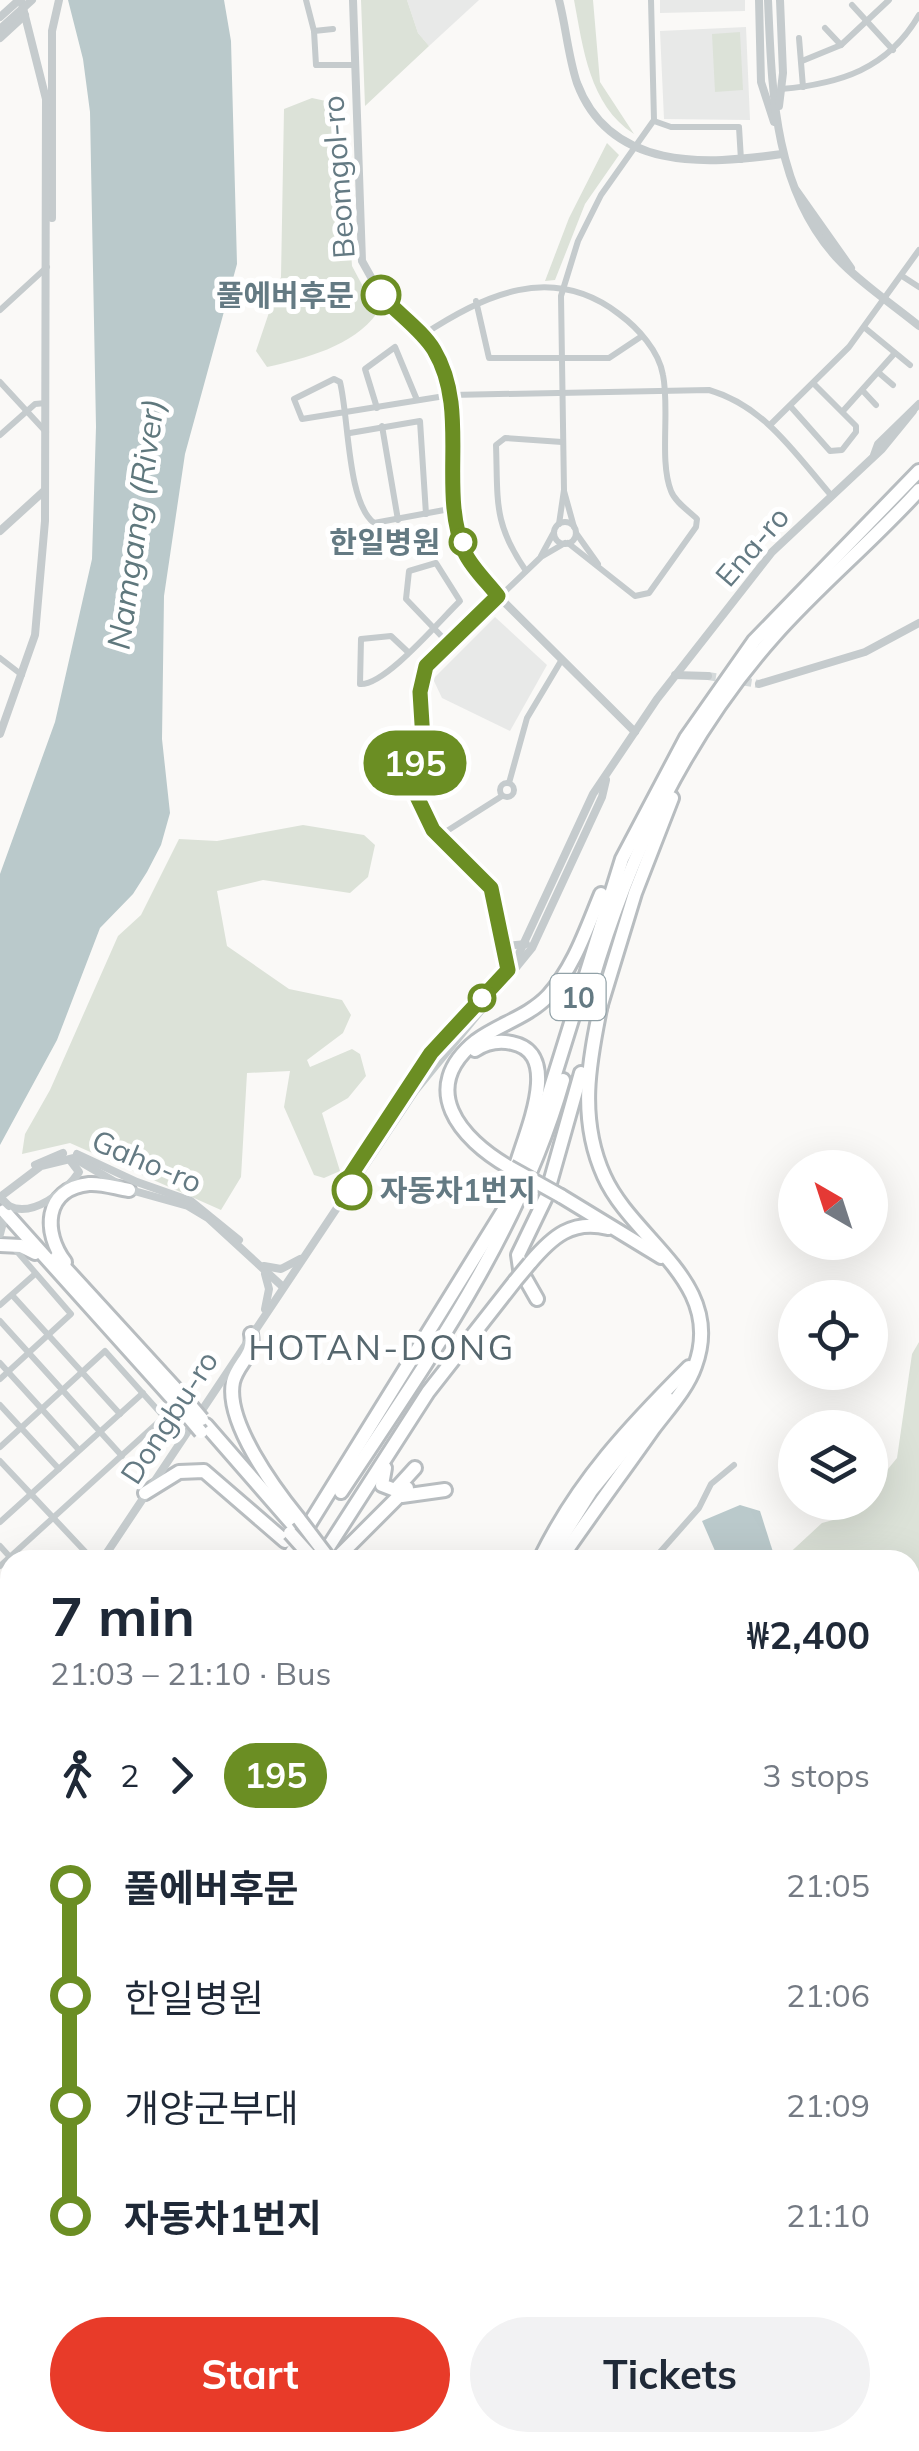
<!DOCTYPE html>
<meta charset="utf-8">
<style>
:root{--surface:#fff;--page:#f2f2f3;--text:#1f2937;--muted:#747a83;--accent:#e83b29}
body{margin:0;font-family:Mulish,"Noto Sans KR",sans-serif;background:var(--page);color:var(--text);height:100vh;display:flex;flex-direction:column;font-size:38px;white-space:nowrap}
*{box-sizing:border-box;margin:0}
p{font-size:32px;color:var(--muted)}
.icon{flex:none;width:55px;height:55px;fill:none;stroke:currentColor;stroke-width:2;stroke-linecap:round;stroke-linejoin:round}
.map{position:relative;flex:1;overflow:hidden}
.panel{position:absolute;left:0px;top:1550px;width:920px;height:902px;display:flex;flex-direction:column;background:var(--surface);border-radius:30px 30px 0 0;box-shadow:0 10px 40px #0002}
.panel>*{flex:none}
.badge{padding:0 20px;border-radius:32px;font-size:35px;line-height:65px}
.needle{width:65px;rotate:321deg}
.fabs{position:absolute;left:778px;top:1150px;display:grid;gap:20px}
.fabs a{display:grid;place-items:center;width:110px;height:110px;border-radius:50%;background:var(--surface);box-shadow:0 10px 40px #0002;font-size:50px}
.map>.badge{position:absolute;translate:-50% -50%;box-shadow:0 0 0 5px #fff}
.legs{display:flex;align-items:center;gap:15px;height:110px;padding:0 50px;font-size:32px}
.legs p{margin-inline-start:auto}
.summary{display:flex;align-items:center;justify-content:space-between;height:170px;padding:0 50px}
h1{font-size:55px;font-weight:700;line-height:75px}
.button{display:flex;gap:20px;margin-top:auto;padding:20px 50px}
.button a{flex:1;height:115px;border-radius:60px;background:var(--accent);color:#fff;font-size:40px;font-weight:700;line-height:115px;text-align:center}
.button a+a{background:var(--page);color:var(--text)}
ul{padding:0 50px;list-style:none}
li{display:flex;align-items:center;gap:35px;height:110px;font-size:38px}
li i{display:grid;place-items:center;width:15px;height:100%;margin:0 12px;background:currentColor}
li i::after{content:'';width:25px;height:25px;margin:-12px;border:8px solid;border-radius:50%;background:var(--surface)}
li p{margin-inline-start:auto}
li:first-child i{background:linear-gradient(#0000 50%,currentColor 0)}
li:last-child i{background:linear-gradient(currentColor 50%,#0000 0)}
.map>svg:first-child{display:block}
.built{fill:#e8e9e8}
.green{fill:#dce2d8}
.water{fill:#bac9cb}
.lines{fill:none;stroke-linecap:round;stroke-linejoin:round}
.minor-tunnel{stroke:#d4d9da;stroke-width:6;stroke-dasharray:6 3;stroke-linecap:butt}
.tertiary-tunnel{stroke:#d4d9da;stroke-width:8;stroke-dasharray:8 4;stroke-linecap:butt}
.secondary-casing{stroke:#b8bfc2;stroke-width:14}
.trunk-casing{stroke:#b8bdc0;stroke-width:16}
.motorway-casing{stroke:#b8bdc0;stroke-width:18}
.minor{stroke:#c5cbcd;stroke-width:6}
.tertiary{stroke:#c5cbcd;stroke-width:8}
.secondary{stroke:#fff;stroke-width:9}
.trunk{stroke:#fff;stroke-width:11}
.motorway{stroke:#fff;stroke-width:12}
.rail{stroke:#a4adb1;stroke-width:2.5;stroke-dasharray:15 8;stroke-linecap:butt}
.motorway-bridge-casing{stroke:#b8bdc0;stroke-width:18;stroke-linecap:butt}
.tertiary-bridge{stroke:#c5cbcd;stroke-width:8}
.motorway-bridge{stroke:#fff;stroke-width:12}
.line-1-casing{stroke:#fff;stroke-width:22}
.line-1{stroke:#6b8e23;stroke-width:15}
.stop-1-dot{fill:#fff;stroke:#6b8e23;stroke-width:5}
.labels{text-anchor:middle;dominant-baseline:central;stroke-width:10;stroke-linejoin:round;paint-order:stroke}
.shield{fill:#fff;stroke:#92a2a8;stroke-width:2.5}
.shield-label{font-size:28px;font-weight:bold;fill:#647a83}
.street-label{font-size:30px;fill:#647a83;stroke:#fff}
.stop-label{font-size:30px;font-weight:bold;fill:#647a83;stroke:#fff;text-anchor:end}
.water-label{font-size:32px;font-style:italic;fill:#5f787d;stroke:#fff}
.quarter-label{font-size:35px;letter-spacing:2.5px;fill:#56676e;stroke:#fff}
</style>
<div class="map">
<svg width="919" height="2451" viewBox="0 0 919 2451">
<rect width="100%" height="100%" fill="#faf9f7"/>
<g class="built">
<path d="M407,0H479L429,46L418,33Z"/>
<path d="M660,0H745V11L660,13Z"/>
<path d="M746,27L750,120L664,119L660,31Z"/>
<path d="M495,617L547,665L510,731L442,698L433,679Z"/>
<path d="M919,2001V2217L910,2222V2014Z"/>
</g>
<g class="green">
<path d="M361,0H407L418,33L429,46L365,106Z"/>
<path d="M574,0H593L600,82L634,134C589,105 583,47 574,0Z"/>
<path d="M740,32L743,90L715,92L712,34Z"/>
<path d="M312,98L335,103L342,115L352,266L377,313C354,346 304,359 267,367L256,351L281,277L284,109Z"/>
<path d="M607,143L619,155L585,204L555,280L545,281L569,218Z"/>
<path d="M303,825L364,835L375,845L368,877L350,893L263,880L217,891L227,946L289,989L342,1000L351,1015L343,1033L307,1060L310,1067L352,1049L360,1054L366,1076L348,1098L322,1113L340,1171L324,1178L314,1175L284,1107L290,1071L247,1073L241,1177L221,1210L70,1143L22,1154L25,1134L50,1090L118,936L141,915L179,839L217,841Z"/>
<path d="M919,1342V1739L910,1740V1560H782L822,1523L855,1514L863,1503L870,1502V1491L897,1458L912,1354Z"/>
</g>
<g class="water">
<path d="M68,0H224L231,41L237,264L185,454L164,596L162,739L170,813L161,845L147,872L133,894L100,928L57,1040L0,1145V874L55,722L92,559L96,427L90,112L83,59Z"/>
<path d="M740,1505L760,1511L773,1552L756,1560H719L702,1521Z"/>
</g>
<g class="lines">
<path class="minor-tunnel" d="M698,2442L710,2451"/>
<path class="tertiary-tunnel" d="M708,676L759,684"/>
<defs>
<path id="secondary" d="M910,1950L919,1947"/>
<g id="trunk">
<path d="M910,1753H919"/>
<path d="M0,2058L10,2056"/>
</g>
<g id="motorway">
<path d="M591,984C629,856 684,737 774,636C819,585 873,541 919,490"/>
<path d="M599,1011L635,893L672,798"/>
<path d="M475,1050C487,1042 498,1040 512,1043C567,1054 519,1145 513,1177"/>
<path d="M509,1167C460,1139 417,1088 476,1041C499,1024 528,1017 548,996C574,967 586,930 601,894"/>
<path d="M561,1196L661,1257"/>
<path d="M4,1211L180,1407"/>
<path d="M0,1245L21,1246L35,1253"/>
<path d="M56,1258L186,1400"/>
<path d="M65,1262C43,1233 43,1189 89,1184C102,1183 116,1188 129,1190"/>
<path d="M530,1263C552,1237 572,1219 608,1228"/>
<path d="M537,1299L520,1269L518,1255L546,1197L581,1073"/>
<path d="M251,1334C255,1356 238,1362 233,1382C225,1422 274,1488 299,1519"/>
<path d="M206,1425L294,1526"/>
<path d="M385,1468L382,1485L395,1490L415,1468"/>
<path d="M341,1492C427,1362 520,1232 563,1080"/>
<path d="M145,1493L179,1472L204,1471L285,1541"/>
<path d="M402,1496L445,1490"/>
<path d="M541,1557C578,1481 630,1426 689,1367"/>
<path d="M287,1560L507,1205L537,1132L622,859L686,738L754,641L919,471"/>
<path d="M320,1560L428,1392L515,1281"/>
<path d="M335,1560L407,1488"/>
<path d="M548,1560L591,1491L667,1398"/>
<path d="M560,1560C590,1516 622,1473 653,1429C668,1409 687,1389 695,1366C726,1282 633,1241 604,1176C578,1119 589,1062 601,1004"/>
<path d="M161,2442V2451"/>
<path d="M180,2442V2451"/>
</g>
</defs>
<use href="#secondary" class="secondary-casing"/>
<use href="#trunk" class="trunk-casing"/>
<use href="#motorway" class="motorway-casing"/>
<g class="minor">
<path d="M306,0L314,31L316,65H354"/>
<path d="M852,5L893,50"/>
<path d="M825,28L841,45"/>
<path d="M314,31L333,29"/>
<path d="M799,38L803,87"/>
<path d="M802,61L841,45L889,0"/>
<path d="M781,89C840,84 888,69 919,15"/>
<path d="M654,121L671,127H739L741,160"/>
<path d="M902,276L919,287"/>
<path d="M476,301L489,358H609L642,336"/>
<path d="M0,310L47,267"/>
<path d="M865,328L910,365"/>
<path d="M421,336C484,295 551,262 619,314C638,328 659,351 663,375C670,409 659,461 671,491C675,502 689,511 697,519L696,527L649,593L635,596L568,543"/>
<path d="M879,373L893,385"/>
<path d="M0,382L46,432"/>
<path d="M863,391L876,405"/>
<path d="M791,407L830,451L842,450L856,432V426L814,384"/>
<path d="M377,408L365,369L395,347L417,400"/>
<path d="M843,411L894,354"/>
<path d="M770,425L849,347L919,250"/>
<path d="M382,426L398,520"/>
<path d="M350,433L420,421L426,514"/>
<path d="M0,435L35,404L46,403"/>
<path d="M564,491L574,527"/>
<path d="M455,508L374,523C347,502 349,418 340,382L334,379L294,399L302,419L451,395L709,390C764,406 794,452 830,494"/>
<circle cx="565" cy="533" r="11"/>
<path d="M559,524L564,490L561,296L578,241L601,195L654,120L651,0"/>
<path d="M576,533L598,564"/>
<path d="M541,556L554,532"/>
<path d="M526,571C493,523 498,502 496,445L505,438L562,442"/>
<path d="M408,652L391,636L361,639L360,684C385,686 440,620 460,601L436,563L409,571L406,599L448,643"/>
<path d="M0,658L22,675"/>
<circle cx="507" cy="790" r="7"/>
<path d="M509,783L527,718L561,661"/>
<path d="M439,836L502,796"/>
<path d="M508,973L495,901L486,878L433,830L409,782L423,740L421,679L426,667L541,557L565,543"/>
<path d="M12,1295L120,1414"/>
<path d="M0,1305L35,1274"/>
<path d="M0,1321L122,1456"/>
<path d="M0,1363L79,1450"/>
<path d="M0,1379L71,1314L14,1248"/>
<path d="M0,1405L59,1469"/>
<path d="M0,1447L105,1351L181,1436"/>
<path d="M0,1461L93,1560"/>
<path d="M0,1522L143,1393"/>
<path d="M0,1546L10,1557"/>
<path d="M653,1560L699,1508L711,1484L734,1465"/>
<path d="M0,1566L164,1417"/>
<path d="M0,1655L10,1662"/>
<path d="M0,2308L10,2301"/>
<path d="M0,2349L10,2341"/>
<path d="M0,2379L4,2392"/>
<path d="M119,2442L120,2451"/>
<path d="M222,2451L257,2442"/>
<path d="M409,2451L412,2442"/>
<path d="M505,2451L509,2442"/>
<path d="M538,2451L543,2442"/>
<path d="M575,2451L579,2442"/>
<path d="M606,2451L610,2442"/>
</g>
<g class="tertiary">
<path d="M353,0L362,261L381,295L434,349L451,395L455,508L466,554L498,596L635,732"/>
<path d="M559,0C566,27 568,56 577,83C610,171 705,165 782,154"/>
<path d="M759,0L761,82L774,122"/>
<path d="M768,0C772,89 773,187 836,257C859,282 892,304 919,326"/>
<path d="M0,17L19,0"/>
<path d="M0,38L25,15"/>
<path d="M779,106L783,73L780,0"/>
<path d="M796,190L851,268"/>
<path d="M52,218V31L59,0"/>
<path d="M874,455L878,444L919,404"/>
<path d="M0,531L44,491"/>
<path d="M675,675L708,676"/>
<path d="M759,684L865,652L919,623"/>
<path d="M0,734L35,635L45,521L46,99L21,0"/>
<path d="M505,946L526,944"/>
<path d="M77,1154L137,1182L191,1201L239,1240"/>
<path d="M35,1165L63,1153"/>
<path d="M0,1197L41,1166L74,1158L127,1189L188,1206L208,1218L283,1287"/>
<path d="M342,1200L346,1183L431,1053L516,960L593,794L657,699L772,552L882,449L913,411"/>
<path d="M9,1206C32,1218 67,1191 79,1172L70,1160"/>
<path d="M0,1234L5,1215"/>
<path d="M264,1266L281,1269L300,1259"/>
<path d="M265,1274L269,1289L265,1309"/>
<path d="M102,1560L415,1091L532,948L602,797L606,780"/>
<path d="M0,1724L10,1709"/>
<path d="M910,1789L919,1788"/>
<path d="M0,2288L10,2280"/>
<path d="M368,2442L377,2451"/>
<path d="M462,2451L466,2442"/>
<path d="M629,2451L633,2442"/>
</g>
<use href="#secondary" class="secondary"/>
<use href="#trunk" class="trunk"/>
<use href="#motorway" class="motorway"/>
<g class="rail">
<path d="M910,2098L919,2083"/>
<path d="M692,2451L697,2442"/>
</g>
<defs>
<g id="motorway-bridge">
<path d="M509,1167L561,1196"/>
<path d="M515,1281L530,1263"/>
<path d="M186,1400L202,1419"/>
<path d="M180,1407L201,1432"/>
<path d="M299,1519L330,1560"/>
<path d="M290,1533L314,1560"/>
</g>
</defs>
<use href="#motorway-bridge" class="motorway-bridge-casing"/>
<g class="tertiary-bridge">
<path d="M0,29L32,0"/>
<path d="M0,1197L9,1206"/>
</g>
<use href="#motorway-bridge" class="motorway-bridge"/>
</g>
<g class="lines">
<defs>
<path id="line-1" d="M352,1190L342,1200L346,1182L431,1053L508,970L491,888L433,830L410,782L423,740L420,692L426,666L498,596C488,583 472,568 465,553C437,490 471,412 434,350C422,330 397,313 381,295"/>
</defs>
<use href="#line-1" class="line-1-casing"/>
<use href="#line-1" class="line-1"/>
</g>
<g class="stop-1-dot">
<circle cx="381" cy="295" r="18"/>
<circle cx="463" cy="542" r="12"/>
<circle cx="482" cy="998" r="12"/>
<circle cx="352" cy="1190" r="18"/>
</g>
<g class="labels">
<rect class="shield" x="550.5" y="974" width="55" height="46" rx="8"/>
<g class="shield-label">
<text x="578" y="997">10</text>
</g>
<g class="street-label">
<text transform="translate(338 177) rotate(-94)">Beomgol-ro</text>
<text transform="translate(752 546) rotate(-49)">Ena-ro</text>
<text transform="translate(147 1161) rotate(23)">Gaho-ro</text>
<text transform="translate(169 1417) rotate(-57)">Dongbu-ro</text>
</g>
<g class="stop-label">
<text x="354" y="295">풀에버후문</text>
<text x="440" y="542">한일병원</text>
<text x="380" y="1190" text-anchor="start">자동차1번지</text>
</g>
<g class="water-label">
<text transform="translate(135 524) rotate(-82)">Namgang (River)</text>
</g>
<g class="quarter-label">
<text x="382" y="1347">HOTAN-DONG</text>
</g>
</g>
</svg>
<div class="fabs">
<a><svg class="needle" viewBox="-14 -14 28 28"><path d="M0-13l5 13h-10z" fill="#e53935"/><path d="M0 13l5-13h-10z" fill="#747a83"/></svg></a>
<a><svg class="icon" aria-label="locate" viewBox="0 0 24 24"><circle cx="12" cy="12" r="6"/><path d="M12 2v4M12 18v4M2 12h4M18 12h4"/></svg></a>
<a><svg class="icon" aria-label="layers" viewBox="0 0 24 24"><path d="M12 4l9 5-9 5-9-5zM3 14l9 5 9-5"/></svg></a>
</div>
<b class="badge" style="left:415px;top:763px;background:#6b8e23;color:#fff">195</b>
<section class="panel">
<div class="summary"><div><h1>7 min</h1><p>21:03 – 21:10 · Bus</p></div><b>₩2,400</b></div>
<div class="legs"><svg class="icon" aria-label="walk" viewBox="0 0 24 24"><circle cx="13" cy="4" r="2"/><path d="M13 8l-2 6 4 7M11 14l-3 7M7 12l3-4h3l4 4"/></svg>2<svg class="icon" aria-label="forward" viewBox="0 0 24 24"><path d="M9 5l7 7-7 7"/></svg><b class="badge" style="background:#6b8e23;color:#fff">195</b><p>3 stops</p></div>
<ul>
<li><i style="color:#6b8e23"></i><b>풀에버후문</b><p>21:05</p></li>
<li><i style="color:#6b8e23"></i><span>한일병원</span><p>21:06</p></li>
<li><i style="color:#6b8e23"></i><span>개양군부대</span><p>21:09</p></li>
<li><i style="color:#6b8e23"></i><b>자동차1번지</b><p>21:10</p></li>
</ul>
<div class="button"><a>Start</a><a>Tickets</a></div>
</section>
</div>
